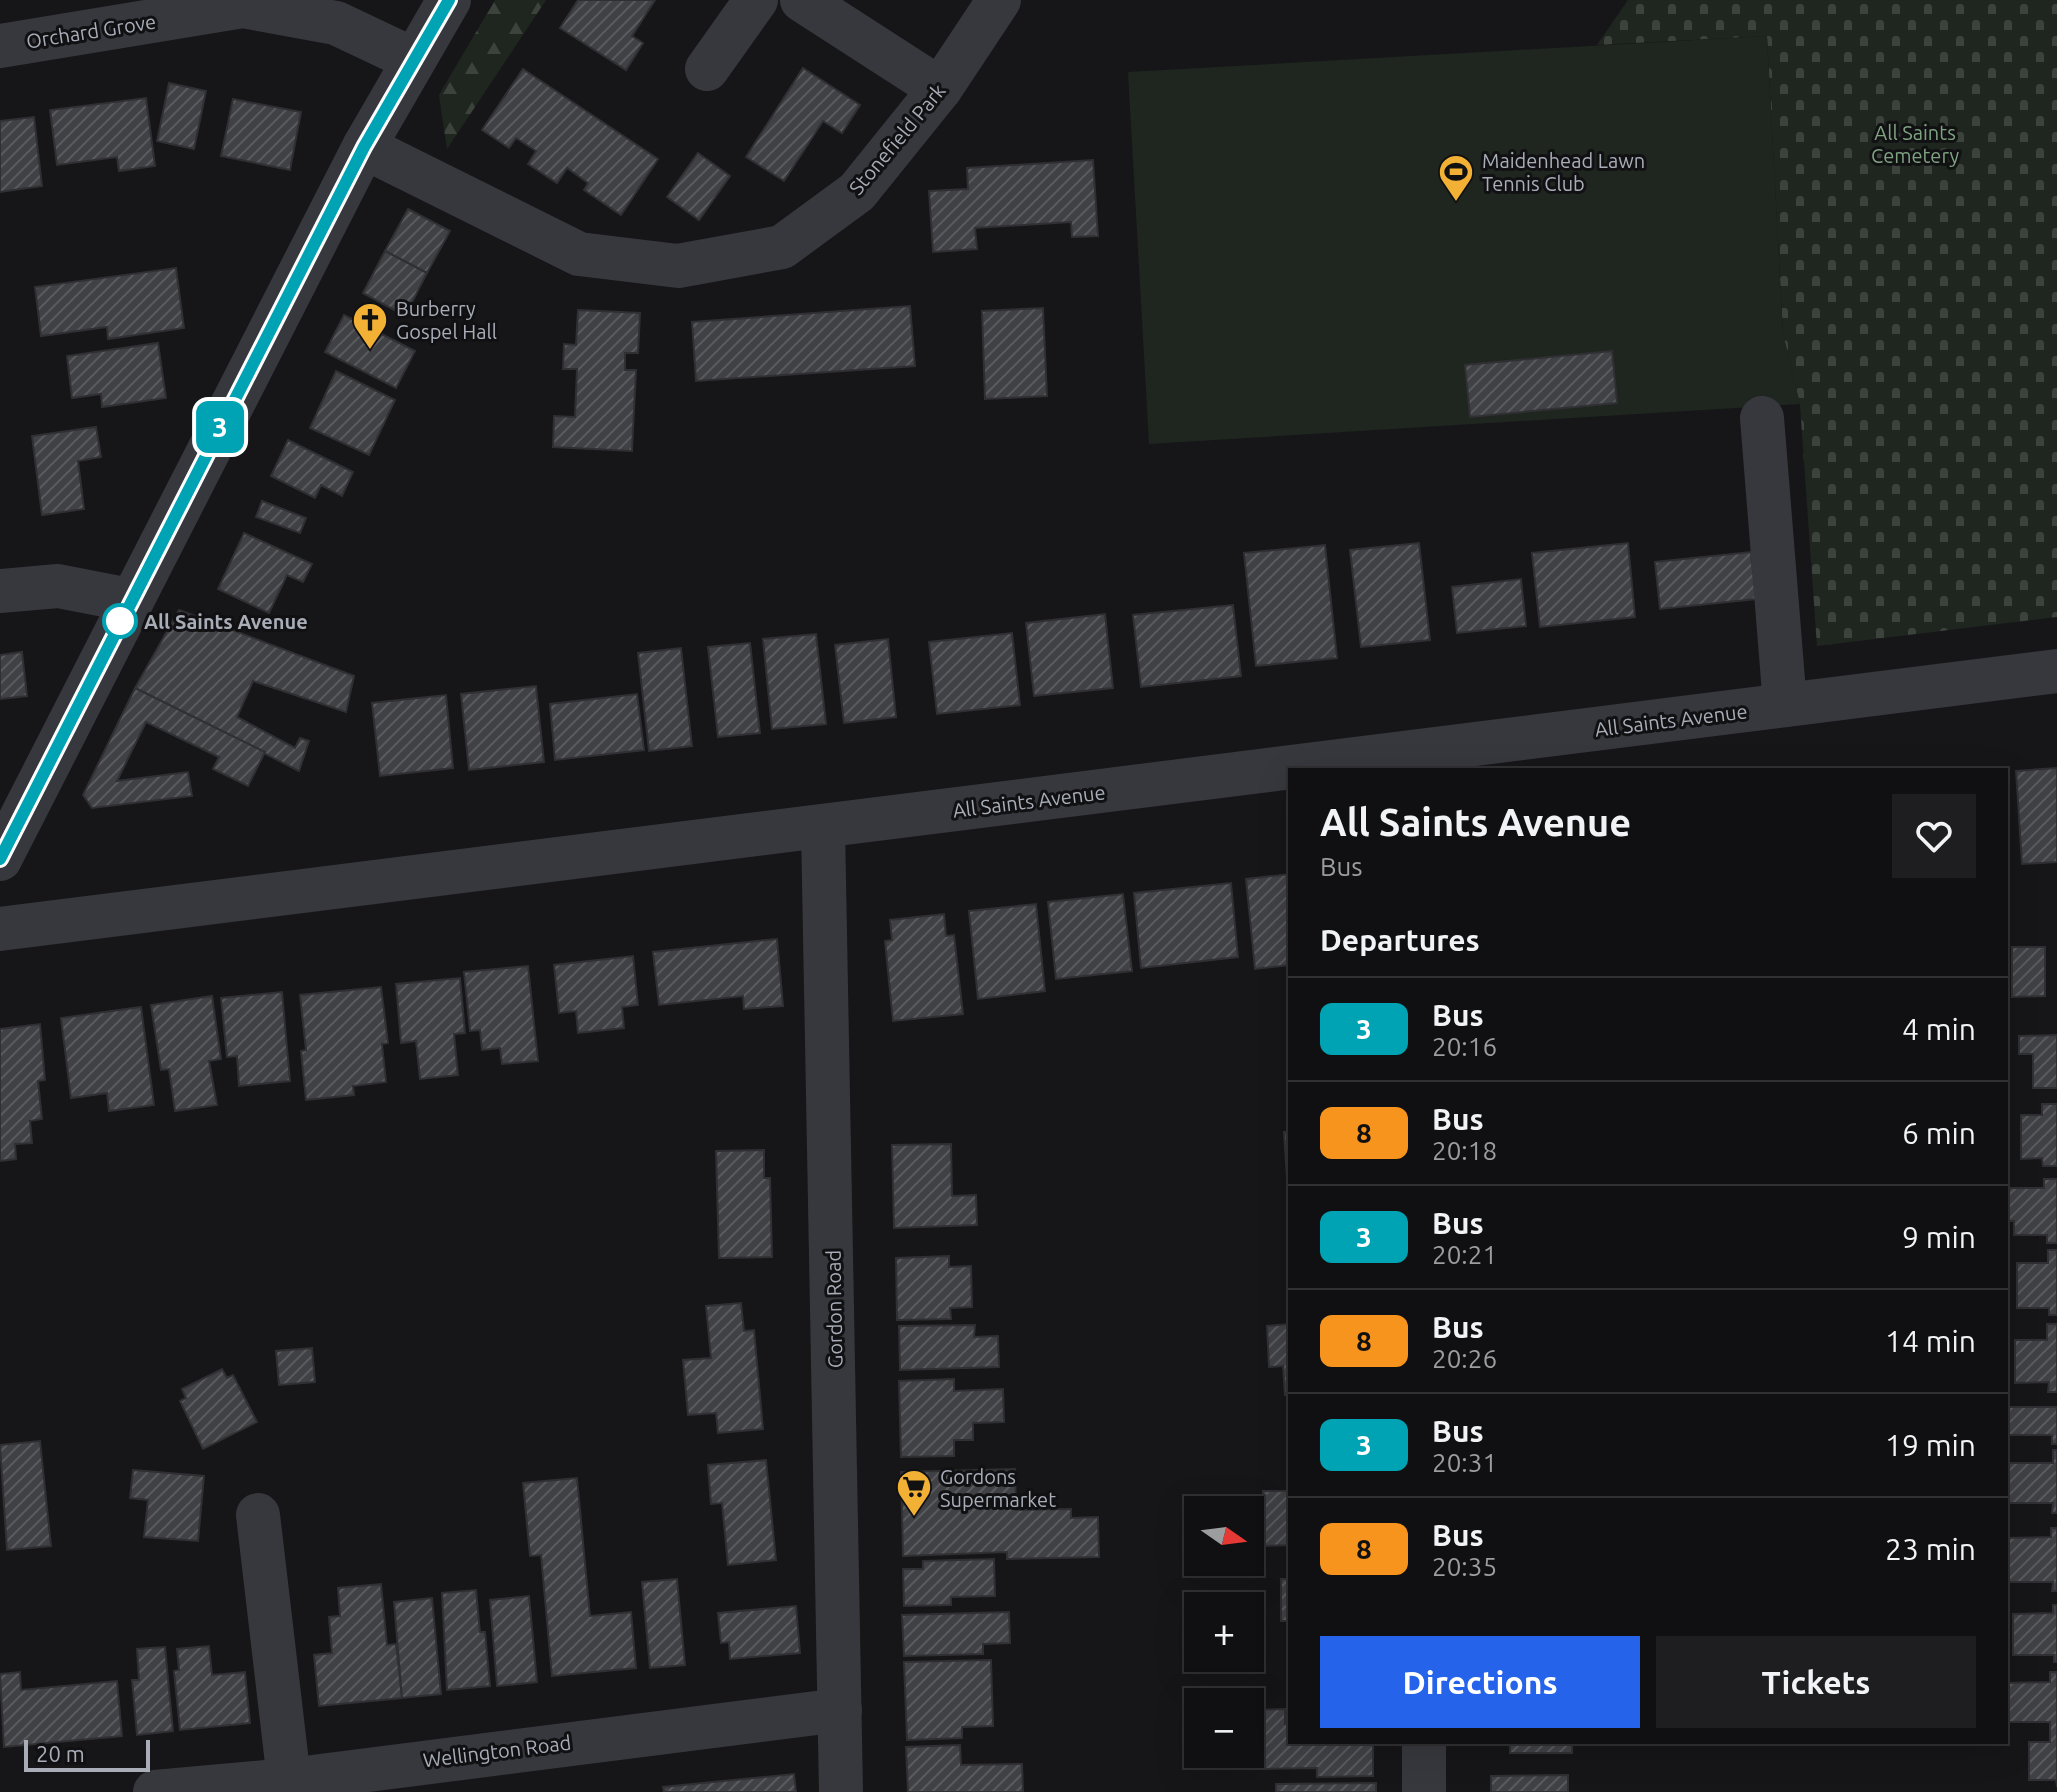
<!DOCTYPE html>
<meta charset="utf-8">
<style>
:root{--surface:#101012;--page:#1e1e20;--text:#f1f3f6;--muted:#9c9d9f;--line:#303032;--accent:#2563eb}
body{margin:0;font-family:Ubuntu,sans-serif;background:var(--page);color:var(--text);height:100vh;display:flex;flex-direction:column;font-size:30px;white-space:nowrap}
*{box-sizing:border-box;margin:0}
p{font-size:26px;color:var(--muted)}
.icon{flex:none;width:44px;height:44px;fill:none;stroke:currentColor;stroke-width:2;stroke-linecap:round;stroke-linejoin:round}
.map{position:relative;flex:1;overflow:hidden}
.side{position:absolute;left:1288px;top:768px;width:720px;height:976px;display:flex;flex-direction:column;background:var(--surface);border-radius:0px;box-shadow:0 8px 32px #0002,0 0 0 2px var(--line)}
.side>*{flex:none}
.badge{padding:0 16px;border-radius:12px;font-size:28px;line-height:52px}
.needle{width:52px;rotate:104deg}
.controls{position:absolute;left:1184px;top:1496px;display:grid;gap:16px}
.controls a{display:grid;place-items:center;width:80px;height:80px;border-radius:0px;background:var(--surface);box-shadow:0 8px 32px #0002,0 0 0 2px var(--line);font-size:40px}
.scale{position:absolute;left:24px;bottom:20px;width:126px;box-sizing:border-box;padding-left:8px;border:4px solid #a8adb8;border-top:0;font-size:22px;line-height:28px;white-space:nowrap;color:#a8adb8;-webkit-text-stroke:6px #111113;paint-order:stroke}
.map>.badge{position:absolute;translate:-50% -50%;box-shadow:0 0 0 4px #fff}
h2{padding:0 32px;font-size:30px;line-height:72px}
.round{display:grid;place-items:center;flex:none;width:84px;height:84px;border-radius:0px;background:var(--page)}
.summary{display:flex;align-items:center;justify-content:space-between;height:136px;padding:0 32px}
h1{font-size:38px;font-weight:700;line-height:60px}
.action{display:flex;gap:16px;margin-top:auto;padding:16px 32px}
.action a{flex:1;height:92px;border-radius:0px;background:var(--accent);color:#fff;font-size:32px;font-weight:700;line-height:92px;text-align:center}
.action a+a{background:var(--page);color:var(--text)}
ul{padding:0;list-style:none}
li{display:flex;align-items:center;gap:24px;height:104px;padding:0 32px;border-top:2px solid var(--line)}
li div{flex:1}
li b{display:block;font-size:30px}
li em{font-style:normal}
li .badge{min-width:88px;font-weight:700;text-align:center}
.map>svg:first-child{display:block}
.forest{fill:url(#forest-firs)}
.cemetery{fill:url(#cemetery-stones)}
.pitch{fill:#1e261f}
.building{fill:url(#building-hatch);stroke:#303034;stroke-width:2}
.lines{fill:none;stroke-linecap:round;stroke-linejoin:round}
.minor{stroke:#37383d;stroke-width:44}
.line-casing{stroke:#fff;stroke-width:18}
.line{stroke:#00a3b4;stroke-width:12}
.stop-dot{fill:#fff;stroke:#00a3b4;stroke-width:4}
.labels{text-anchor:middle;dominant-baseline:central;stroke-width:6;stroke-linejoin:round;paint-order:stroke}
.street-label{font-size:20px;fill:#a8adb8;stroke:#111113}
.park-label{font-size:20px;fill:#7fa381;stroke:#111113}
.poi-label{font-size:20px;fill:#a8adb8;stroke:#111113;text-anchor:start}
.stop-label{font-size:20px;font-weight:bold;fill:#a8adb8;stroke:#111113;text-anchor:start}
</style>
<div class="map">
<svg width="2057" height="1792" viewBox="0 0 2057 1792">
<defs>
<pattern id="forest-firs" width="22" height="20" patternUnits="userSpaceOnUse" patternTransform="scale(2)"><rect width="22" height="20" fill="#1e261f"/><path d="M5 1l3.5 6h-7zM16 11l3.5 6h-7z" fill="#3c433d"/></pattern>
<pattern id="cemetery-stones" width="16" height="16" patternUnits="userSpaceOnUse" patternTransform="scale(2)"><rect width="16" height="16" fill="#1e261f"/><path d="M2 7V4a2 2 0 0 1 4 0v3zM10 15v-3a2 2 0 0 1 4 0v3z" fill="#3c433d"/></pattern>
<pattern id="building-hatch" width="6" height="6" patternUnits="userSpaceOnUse" patternTransform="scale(2)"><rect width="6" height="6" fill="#404145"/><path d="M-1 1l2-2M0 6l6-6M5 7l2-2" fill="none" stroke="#595a5e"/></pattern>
</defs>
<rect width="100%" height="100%" fill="#161618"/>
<path class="forest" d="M495,0H546L447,149L439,95Z"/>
<path class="cemetery" d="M1628,0H2057V617L1817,646L1800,405L1783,334L1767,36L1597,45Z"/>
<path class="pitch" d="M1767,36L1783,334L1800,404L1149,444L1128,72Z"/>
<g class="building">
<path d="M578,0H655L632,36L643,43L626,70L560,28Z"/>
<path d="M803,68L860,105L842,133L823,121L784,181L746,157Z"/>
<path d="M523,69L658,159L621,215L584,190L588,183L567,168L557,183L528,164L536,151L516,138L509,148L482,130Z"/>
<path d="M169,83L206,91L194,149L157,141Z"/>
<path d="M146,98L155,166L119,171L117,157L57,165L50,110Z"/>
<path d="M233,99L301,112L290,170L221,156Z"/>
<path d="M34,117L42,186L0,192V121Z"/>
<path d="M698,153L730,176L699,220L667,197Z"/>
<path d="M1093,160L1098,236L1072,237L1071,222L975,228L977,249L933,252L929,191L968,189L967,168Z"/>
<path d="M408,209L450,231L427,273L385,251Z"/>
<path d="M385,251L427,273L405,316L363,293Z"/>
<path d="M176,268L184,328L108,339L107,327L41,336L35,287Z"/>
<path d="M910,306L915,366L696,381L692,322Z"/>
<path d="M1043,308L1047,396L985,399L982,311Z"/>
<path d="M578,310L640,313L638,353H625V370H636L632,451L553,447L554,416L575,417L577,369H563L564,344L576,345Z"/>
<path d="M344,315L415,351L396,388L325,352Z"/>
<path d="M158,343L166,398L102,407L101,394L72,398L67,356Z"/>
<path d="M1612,351L1617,403L1470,417L1465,365Z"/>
<path d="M336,371L395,400L369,455L310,428Z"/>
<path d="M96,427L101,457L78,461L84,509L42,515L32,436Z"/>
<path d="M288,440L353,472L342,496L321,485L315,498L271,476Z"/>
<path d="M262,501L306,518L300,533L256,517Z"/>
<path d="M244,533L312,564L303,582L287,575L269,613L218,589Z"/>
<path d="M1419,543L1430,640L1361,647L1350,550Z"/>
<path d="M1628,543L1635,617L1540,627L1532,553Z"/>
<path d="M1325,545L1337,658L1256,666L1244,553Z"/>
<path d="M1751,552L1756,599L1660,609L1655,562Z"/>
<path d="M1521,579L1526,626L1457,633L1452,587Z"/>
<path d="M1233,605L1241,676L1141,687L1133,615Z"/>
<path d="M179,610L354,676L346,712L253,681L237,717L295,748L300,738L309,741L299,771L135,688Z"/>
<path d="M1105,614L1113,688L1034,696L1026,623Z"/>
<path d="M1012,633L1020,705L937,714L929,642Z"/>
<path d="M816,634L826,724L772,729L763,639Z"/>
<path d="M888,639L896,717L844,723L835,645Z"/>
<path d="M750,643L760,733L718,737L708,647Z"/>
<path d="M681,648L692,746L649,751L638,653Z"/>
<path d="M22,652L27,696L0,699V655Z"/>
<path d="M536,686L544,762L469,770L461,694Z"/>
<path d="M135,688L265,752L248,786L213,769L219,757L146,722L117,781L188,772L192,796L92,808L83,795Z"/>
<path d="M637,694L644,750L555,760L550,704Z"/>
<path d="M446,695L453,768L380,776L372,703Z"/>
<path d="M2057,768V862L2022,864L2016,771Z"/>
<path d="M1290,874V965L1255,969L1246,879Z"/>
<path d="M1231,883L1238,957L1141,968L1134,893Z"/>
<path d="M1123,894L1132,971L1056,979L1048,902Z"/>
<path d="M1036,904L1045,991L978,999L969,911Z"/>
<path d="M944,914L946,936L954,935L963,1014L893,1021L885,941L892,940L890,920Z"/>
<path d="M777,939L783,1006L744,1009L743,996L659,1005L653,952Z"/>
<path d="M2012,947H2045V996L2012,997Z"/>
<path d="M633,956L638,1005L622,1007L624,1028L578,1033L576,1011L559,1013L554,965Z"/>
<path d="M528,966L538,1061L502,1064L500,1048L482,1050L480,1030L470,1031L464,972Z"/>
<path d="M460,978L465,1033L454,1034L458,1075L420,1079L416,1041L401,1043L396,984Z"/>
<path d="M381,987L388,1043L382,1044L386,1082L353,1086L354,1095L306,1100L301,1051L306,1050L300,995Z"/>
<path d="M282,992L290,1081L239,1086L237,1056L227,1057L221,998Z"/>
<path d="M212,996L221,1059L209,1061L217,1105L175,1111L169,1069L161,1070L151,1005Z"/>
<path d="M141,1007L154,1105L109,1111L107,1093L71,1098L61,1018Z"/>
<path d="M40,1024L45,1080L38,1081L42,1119L30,1121L32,1143L15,1144L16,1159L0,1161V1029Z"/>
<path d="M2057,1035V1088H2033V1054H2019V1036Z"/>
<path d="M2042,1104H2057V1166H2043L2042,1158L2021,1159V1115H2042Z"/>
<path d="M1284,1132H1290V1177H1287Z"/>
<path d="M951,1144L952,1196L976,1195L977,1225L894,1228L892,1145Z"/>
<path d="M764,1150V1178H770L772,1257L719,1258L716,1151Z"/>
<path d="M2044,1179H2057V1243H2047V1235H2014V1221H2006V1188H2044Z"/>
<path d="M2048,1250H2057V1315H2049V1308H2017V1263H2048Z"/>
<path d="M949,1256V1267L971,1266L972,1307L950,1308L951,1319L897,1320L896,1258Z"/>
<path d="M741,1303L744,1331L754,1330L763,1429L718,1433L716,1413L688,1415L683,1360L711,1358L706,1306Z"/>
<path d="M1290,1324V1395H1285L1283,1366L1269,1367L1267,1326Z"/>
<path d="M2047,1324H2057V1392H2048L2049,1382L2015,1383V1340H2047Z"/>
<path d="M975,1325L974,1337L998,1336L999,1367L900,1370L899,1326Z"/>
<path d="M312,1348L315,1382L279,1385L276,1351Z"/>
<path d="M222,1369L227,1378L233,1375L257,1422L203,1449L180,1401L186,1398L182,1389Z"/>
<path d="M954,1379V1391L1003,1389L1004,1422L973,1423V1440H954V1456L901,1457L899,1381Z"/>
<path d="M2006,1407H2057V1444H2052V1435H2006Z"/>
<path d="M40,1441L51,1546L7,1550L0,1445Z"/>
<path d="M2053,1450H2057V1513H2052L2053,1503H2006V1463H2053Z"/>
<path d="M766,1460L776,1560L728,1565L722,1503L711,1504L708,1465Z"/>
<path d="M1015,1469L1016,1510L1071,1509V1518L1098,1517L1099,1557L1007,1559V1552L903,1556L901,1472Z"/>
<path d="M133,1470L204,1476L198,1541L144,1537L148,1500L130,1498Z"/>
<path d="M577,1478L590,1616L631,1612L636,1668L552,1676L541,1555L530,1556L523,1483Z"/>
<path d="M1263,1491H1290V1545L1263,1546Z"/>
<path d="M2051,1528H2057V1591H2052L2053,1582H2006V1538L2051,1537Z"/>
<path d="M994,1559L995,1596L951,1597V1605L904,1606L903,1569H923V1561Z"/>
<path d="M677,1579L685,1665L650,1668L642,1582Z"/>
<rect x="1281" y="1579" width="9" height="42"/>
<path d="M381,1584L387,1645L396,1644L402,1698L319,1706L314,1655L332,1653L329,1617L340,1616L338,1588Z"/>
<path d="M476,1590L480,1632H485L490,1686L447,1690L442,1593Z"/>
<path d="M529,1596L537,1682L497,1686L490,1600Z"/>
<path d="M432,1598L441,1694L402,1698L394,1602Z"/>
<path d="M2053,1605H2057V1662H2054V1655H2013V1614L2053,1613Z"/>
<path d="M796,1606L800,1653L730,1659L729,1642L721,1643L718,1613Z"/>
<path d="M1009,1612L1010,1643L983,1644V1654L904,1656L902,1615Z"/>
<path d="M209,1646L212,1675L245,1672L250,1723L180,1730L174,1671L179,1670L177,1649Z"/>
<path d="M165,1647L173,1731L137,1735L132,1680H139L137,1649Z"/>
<path d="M991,1660L993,1726L962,1727V1738L907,1740L904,1662Z"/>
<path d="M20,1672L21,1690L117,1681L122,1736L4,1747L0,1674Z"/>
<path d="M2050,1672H2057V1787L2056,1780H2029V1742H2050V1722H2006V1683L2050,1682Z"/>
<path d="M1285,1709V1724H1290V1742H1373V1776L1317,1777V1768L1258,1769V1710Z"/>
<rect x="1510" y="1742" width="62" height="11"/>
<path d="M960,1745L961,1765L1022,1764L1023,1792H908L906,1747Z"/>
<path d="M794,1774L796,1792H664L663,1787Z"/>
<path d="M1568,1775V1792H1491V1776Z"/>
<path d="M1376,1783V1792H1276V1784Z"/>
</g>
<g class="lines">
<g class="minor">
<path d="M802,0L940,89"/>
<path d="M0,46L243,6L336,23L412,59"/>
<path d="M707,69L756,0"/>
<path d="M364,147L579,254L678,266L782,247L857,192L940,89L999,0"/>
<path d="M1762,418L1785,705"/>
<path d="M0,591L58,586L130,600"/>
<path d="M823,827L841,1792"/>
<path d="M0,859L364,147L449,0"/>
<path d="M0,929L2057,671"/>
<path d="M258,1515L289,1780"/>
<path d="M155,1792L289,1780L840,1710"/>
<path d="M1424,1792V1742"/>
</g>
</g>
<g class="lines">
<defs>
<path id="line" d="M0,859L364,147L449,0"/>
</defs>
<use href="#line" class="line-casing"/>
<use href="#line" class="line"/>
</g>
<defs>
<symbol id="stadium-pin" viewBox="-11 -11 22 30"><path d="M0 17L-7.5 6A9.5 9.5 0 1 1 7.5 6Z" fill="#f2b134" stroke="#111113"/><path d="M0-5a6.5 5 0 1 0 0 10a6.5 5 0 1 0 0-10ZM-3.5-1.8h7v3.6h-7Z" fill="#111"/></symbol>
<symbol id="church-pin" viewBox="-11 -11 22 30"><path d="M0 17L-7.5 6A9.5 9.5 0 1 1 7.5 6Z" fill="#f2b134" stroke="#111113"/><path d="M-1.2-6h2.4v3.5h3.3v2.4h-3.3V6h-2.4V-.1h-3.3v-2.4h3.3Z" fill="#111"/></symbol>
<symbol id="supermarket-pin" viewBox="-11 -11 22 30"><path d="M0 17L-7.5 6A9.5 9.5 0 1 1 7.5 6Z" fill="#f2b134" stroke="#111113"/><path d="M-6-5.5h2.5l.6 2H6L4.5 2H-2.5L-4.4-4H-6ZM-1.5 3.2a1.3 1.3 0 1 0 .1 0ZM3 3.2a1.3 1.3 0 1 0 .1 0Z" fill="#111"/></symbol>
</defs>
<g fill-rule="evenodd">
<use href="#stadium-pin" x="1436" y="152" width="40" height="54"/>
<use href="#church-pin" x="350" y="300" width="40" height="54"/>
<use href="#supermarket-pin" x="894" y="1467" width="40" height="54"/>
</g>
<circle class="stop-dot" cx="120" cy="621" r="16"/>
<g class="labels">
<g class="street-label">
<text transform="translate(91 31) rotate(-9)">Orchard Grove</text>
<text transform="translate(897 139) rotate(-50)">Stonefield Park</text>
<text transform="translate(1671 720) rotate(-7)">All Saints Avenue</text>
<text transform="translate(1029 801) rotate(-7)">All Saints Avenue</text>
<text transform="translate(834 1309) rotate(-91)">Gordon Road</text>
<text transform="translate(497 1751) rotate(-7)">Wellington Road</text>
</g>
<g class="park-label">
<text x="1915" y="132">All Saints<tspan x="1915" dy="23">Cemetery</tspan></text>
</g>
<g class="poi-label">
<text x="1482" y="160">Maidenhead Lawn<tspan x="1482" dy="23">Tennis Club</tspan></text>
<text x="396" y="308">Burberry<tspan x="396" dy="23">Gospel Hall</tspan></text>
<text x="940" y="1476">Gordons<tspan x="940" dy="23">Supermarket</tspan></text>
</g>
<g class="stop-label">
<text x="144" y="621">All Saints Avenue</text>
</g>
</g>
</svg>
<div class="controls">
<a><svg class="needle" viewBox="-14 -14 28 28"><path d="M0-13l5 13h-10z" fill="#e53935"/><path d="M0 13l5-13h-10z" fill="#9c9d9f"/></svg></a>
<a>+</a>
<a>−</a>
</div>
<div class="scale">20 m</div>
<b class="badge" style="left:220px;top:427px;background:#00a3b4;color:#fff">3</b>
<section class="side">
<div class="summary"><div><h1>All Saints Avenue</h1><p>Bus</p></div><a class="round"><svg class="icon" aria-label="heart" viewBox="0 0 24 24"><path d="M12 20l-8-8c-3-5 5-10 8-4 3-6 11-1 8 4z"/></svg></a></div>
<h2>Departures</h2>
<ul>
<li><span class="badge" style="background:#00a3b4;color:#fff">3</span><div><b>Bus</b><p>20:16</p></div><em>4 min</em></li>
<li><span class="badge" style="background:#f7941d;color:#111">8</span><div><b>Bus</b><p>20:18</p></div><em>6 min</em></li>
<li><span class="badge" style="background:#00a3b4;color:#fff">3</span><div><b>Bus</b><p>20:21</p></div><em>9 min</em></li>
<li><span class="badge" style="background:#f7941d;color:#111">8</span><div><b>Bus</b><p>20:26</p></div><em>14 min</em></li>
<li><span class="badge" style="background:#00a3b4;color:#fff">3</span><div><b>Bus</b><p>20:31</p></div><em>19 min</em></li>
<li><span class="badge" style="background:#f7941d;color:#111">8</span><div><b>Bus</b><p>20:35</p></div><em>23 min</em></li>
</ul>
<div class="action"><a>Directions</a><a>Tickets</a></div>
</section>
</div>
